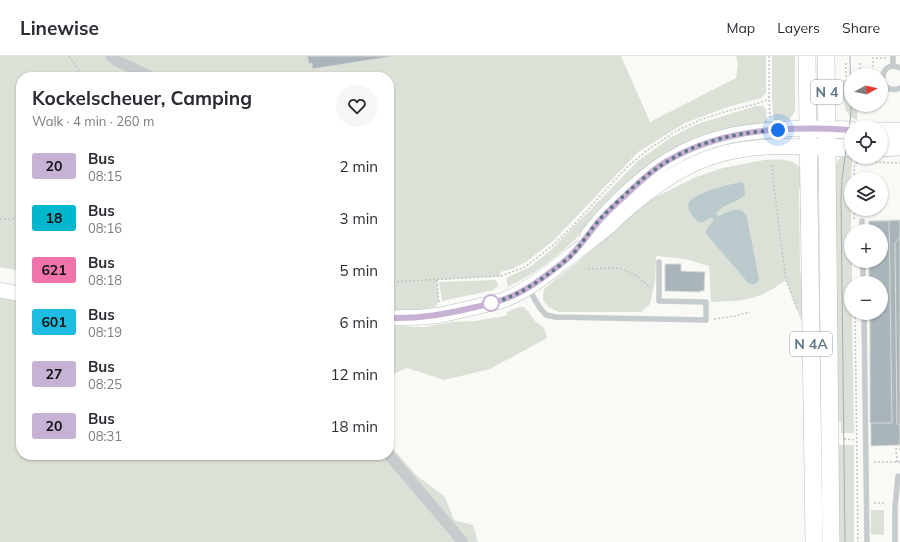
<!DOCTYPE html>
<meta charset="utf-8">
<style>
:root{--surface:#fff;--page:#f7f7f7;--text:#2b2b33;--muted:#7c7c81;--line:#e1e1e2}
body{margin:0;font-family:Mulish,sans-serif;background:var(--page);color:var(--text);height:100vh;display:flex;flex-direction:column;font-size:15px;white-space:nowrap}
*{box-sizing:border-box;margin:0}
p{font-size:13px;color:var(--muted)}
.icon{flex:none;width:22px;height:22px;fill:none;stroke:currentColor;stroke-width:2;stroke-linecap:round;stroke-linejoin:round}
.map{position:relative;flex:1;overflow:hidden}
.drawer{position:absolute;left:16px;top:16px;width:378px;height:388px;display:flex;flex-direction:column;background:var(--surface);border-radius:16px;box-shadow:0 1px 3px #0004}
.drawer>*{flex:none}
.badge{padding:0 8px;border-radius:3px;font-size:14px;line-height:26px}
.needle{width:26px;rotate:82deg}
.controls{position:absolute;left:844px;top:12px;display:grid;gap:8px}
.controls a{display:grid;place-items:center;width:44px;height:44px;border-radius:50%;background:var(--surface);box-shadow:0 1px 3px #0004;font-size:20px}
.you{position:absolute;width:20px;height:20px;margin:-10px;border:3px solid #fff;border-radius:50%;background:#1a73e8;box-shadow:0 0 0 6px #1a73e833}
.map>.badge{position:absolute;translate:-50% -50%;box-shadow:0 0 0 2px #fff}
.round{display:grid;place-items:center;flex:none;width:42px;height:42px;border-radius:21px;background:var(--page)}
.head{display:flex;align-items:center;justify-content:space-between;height:68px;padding:0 16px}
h1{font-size:19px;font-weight:700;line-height:30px}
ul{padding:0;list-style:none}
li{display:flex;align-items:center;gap:12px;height:52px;padding:0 16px}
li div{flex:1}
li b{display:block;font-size:15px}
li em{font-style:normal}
li .badge{min-width:44px;font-weight:700;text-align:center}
header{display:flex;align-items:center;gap:24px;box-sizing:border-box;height:56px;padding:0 20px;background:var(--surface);border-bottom:1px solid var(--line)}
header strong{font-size:19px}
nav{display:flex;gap:22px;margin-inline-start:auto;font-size:14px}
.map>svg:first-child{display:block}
.green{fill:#dbe1d6;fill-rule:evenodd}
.water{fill:#bbcacd}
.building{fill:#aab5bb;stroke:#dbdad8}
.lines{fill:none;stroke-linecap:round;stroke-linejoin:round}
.secondary-casing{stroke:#b8bfc3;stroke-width:16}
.primary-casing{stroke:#b9bec1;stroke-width:18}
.path{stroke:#c1c4c6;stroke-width:1.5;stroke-dasharray:2 2;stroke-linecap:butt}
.service{stroke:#c6cbce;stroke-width:5.5}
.minor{stroke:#c6cbce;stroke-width:11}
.secondary{stroke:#fff;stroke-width:15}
.primary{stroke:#fff;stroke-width:17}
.tram{stroke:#a6aeb3;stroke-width:1}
.line-casing{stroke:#fff;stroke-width:9}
.line{stroke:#c7b2d5;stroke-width:6}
.walk{stroke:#617884;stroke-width:4;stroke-dasharray:0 7.2}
.stop-dot{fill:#fff;stroke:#c7b2d5;stroke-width:2}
.labels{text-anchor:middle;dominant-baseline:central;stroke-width:4;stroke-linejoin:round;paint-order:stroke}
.shield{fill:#fff;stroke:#90a0a9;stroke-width:1}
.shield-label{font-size:14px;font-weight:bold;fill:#617884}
</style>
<header>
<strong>Linewise</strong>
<nav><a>Map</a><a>Layers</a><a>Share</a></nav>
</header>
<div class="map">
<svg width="900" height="486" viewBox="0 0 900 486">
<rect width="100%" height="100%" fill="#f9f9f6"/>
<g class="green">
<path d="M0,0H621L650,66L736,22L738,8L736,0H766V37L761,42L728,51L685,67L638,96L553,185L526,206L512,213L500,216L501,220L437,224L439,245L435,251L427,254L389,256V21H21V215L0,211Z"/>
<path d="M772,0H795V55L790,63L780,68L741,72L628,133L566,192L550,205L535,216L508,231L506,223L508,221L530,211L552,193L638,105L670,82L697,68L756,50H763L766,53L767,65H774L772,42Z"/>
<path d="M843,24H851V49H858L857,64C841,59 843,38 843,24Z"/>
<path d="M851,97V101H853L851,119V205H852V227H851V257H852L854,377H841V366H833L835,114C836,104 841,99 851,97Z"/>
<path d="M764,104C778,104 799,101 803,119C804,123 804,128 804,132L799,133L800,214L802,224L805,230L804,272L786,224C777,230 768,237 758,240C743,246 726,245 711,246L709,210L686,203L656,200L655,226L650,248L641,256H559C547,251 539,246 545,232L579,205L629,158L650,144L696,121L723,112ZM744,128L743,141C732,148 726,146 716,157L719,160C728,155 742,148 747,161L759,222C757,227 756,228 751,229L748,227L728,204L708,171L715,165L712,161Z"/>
<path d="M496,224L498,230L493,234L442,245L439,226Z"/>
<path d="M0,242L21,246V399H389V388L416,419L445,441L454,464L473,469L478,486H0Z"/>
<path d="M519,251H524L527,254L535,265L544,272L547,282L490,313L444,324L407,312L389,320V270L423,271L452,266L476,265L496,261L497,262L507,259V256Z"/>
<path d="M834,389H854V486H835Z"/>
<path d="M871,454H884V479L871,478Z"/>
</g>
<path class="water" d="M742,126L744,128L745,138L743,141C733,148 725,147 716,157L719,160C728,155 742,148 747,161L759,222L758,226L753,229L748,227L707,179L706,175L708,171L714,164L711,161C708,163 704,167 700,166C695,166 685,151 689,146C697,136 730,128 742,126Z"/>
<g class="building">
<path d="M307,0H396L312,13V7L309,8Z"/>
<path d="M900,164V389L871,390L870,257H881V227H869V205H881V175H869V165Z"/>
<path d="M869,165H889L892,367H870V257H881V227H869V205H881V175H869Z"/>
<path d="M900,182V370L897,368L895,187Z"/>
<path d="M665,208H681V215L705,216L704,235H700V236L665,235Z"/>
</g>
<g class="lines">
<defs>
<g id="secondary">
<path d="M588,179C609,152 638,124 667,105C686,93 710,84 732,79C757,74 782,73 807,72"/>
<path d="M0,234L21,238"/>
<path d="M389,262L422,261L441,259L501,245C528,235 549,217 572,199C583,190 596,181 608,171C613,167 618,161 623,157C649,134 684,108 718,99C747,90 778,90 808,91"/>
</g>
<g id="primary">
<path d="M807,0L814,486"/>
<path d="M826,0L831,486"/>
<path d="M816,73L851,74"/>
<path d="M881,75H900"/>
<path d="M816,91L851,92"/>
<path d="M881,92L900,91"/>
</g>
</defs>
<use href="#secondary" class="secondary-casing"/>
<use href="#primary" class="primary-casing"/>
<g class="path">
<path d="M69,0L78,13L80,21"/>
<path d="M769,0V43L770,61"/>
<path d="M846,7V20H851"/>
<path d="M860,7V19"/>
<path d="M873,19V2H886"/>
<path d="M870,101V106"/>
<path d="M772,109L774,131L786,224L797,253"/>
<path d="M854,123V111L857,106H870L900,107"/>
<path d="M854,153V163"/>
<path d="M0,163H9L21,162"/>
<path d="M588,213L619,212L634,218L651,232"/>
<path d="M437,224L439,247"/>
<path d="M389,226L501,220L525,211L552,190L571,172L626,112L649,93L678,74L700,64L724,56L759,47L769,43"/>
<path d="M855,257L858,486"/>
<path d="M714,263L735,260L750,256"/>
<path d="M844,383L856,384"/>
<path d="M874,406H900"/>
<path d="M897,406L896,393H900"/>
<path d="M874,447H884"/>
</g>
<g class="service">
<path d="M893,0V10"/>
<path d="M900,12C877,2 877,41 900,32"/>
<path d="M862,165V175"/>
<path d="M863,205V227"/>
<path d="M528,232L540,252L546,259L555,261L706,264V246L659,245V206"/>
<path d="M864,257L867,486"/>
<path d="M895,486V451L898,420"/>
</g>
<g class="minor">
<path d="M111,0L117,5L152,21"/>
<path d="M389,399L463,486"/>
</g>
<use href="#secondary" class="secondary"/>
<use href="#primary" class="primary"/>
<path class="tram" d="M845,486L841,142L842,123L851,58L850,0"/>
</g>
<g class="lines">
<defs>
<path id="line" d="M389,262C420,263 446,258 476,251C484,249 493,247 502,244C524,237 543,222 561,208C564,205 569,202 572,198C582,188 590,176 599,165C608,155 619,145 629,136C642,124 654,112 669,104C725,72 788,70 851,74"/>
</defs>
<use href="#line" class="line-casing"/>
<use href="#line" class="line"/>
<path class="walk" d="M491,247L487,248C515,242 537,227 559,210C563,206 569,202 573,198C583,186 591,173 601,162C621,142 644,119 668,105C701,84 740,76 778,74"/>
</g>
<circle class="stop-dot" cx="491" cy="247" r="8"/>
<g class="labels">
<g class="shield">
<rect x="811" y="24" width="32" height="24" rx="3"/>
<rect x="790" y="276" width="42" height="24" rx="3"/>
</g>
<g class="shield-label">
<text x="827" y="36">N 4</text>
<text x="811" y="288">N 4A</text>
</g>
</g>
</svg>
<div class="controls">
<a><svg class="needle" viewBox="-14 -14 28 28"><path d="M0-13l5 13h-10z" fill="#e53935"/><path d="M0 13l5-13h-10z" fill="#7c7c81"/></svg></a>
<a><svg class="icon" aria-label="locate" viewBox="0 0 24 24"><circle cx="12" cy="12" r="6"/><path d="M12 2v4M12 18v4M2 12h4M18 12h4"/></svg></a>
<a><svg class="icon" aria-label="layers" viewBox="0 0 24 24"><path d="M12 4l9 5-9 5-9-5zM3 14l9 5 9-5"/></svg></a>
<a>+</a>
<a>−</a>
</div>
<div class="you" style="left:778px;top:74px"></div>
<section class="drawer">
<div class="head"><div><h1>Kockelscheuer, Camping</h1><p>Walk · 4 min · 260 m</p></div><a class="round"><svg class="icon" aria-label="heart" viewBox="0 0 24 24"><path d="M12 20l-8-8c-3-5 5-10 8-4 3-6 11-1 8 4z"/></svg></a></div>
<ul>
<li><span class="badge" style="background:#c7b2d5;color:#111">20</span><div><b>Bus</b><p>08:15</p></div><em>2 min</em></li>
<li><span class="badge" style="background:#00b7ce;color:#111">18</span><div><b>Bus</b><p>08:16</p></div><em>3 min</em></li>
<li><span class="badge" style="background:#f173ac;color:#111">621</span><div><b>Bus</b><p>08:18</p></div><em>5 min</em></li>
<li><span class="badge" style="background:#1fbce1;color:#111">601</span><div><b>Bus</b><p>08:19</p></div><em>6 min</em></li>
<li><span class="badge" style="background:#c7b2d5;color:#111">27</span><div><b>Bus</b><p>08:25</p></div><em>12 min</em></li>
<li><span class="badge" style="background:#c7b2d5;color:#111">20</span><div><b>Bus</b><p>08:31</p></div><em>18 min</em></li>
</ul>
</section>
</div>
